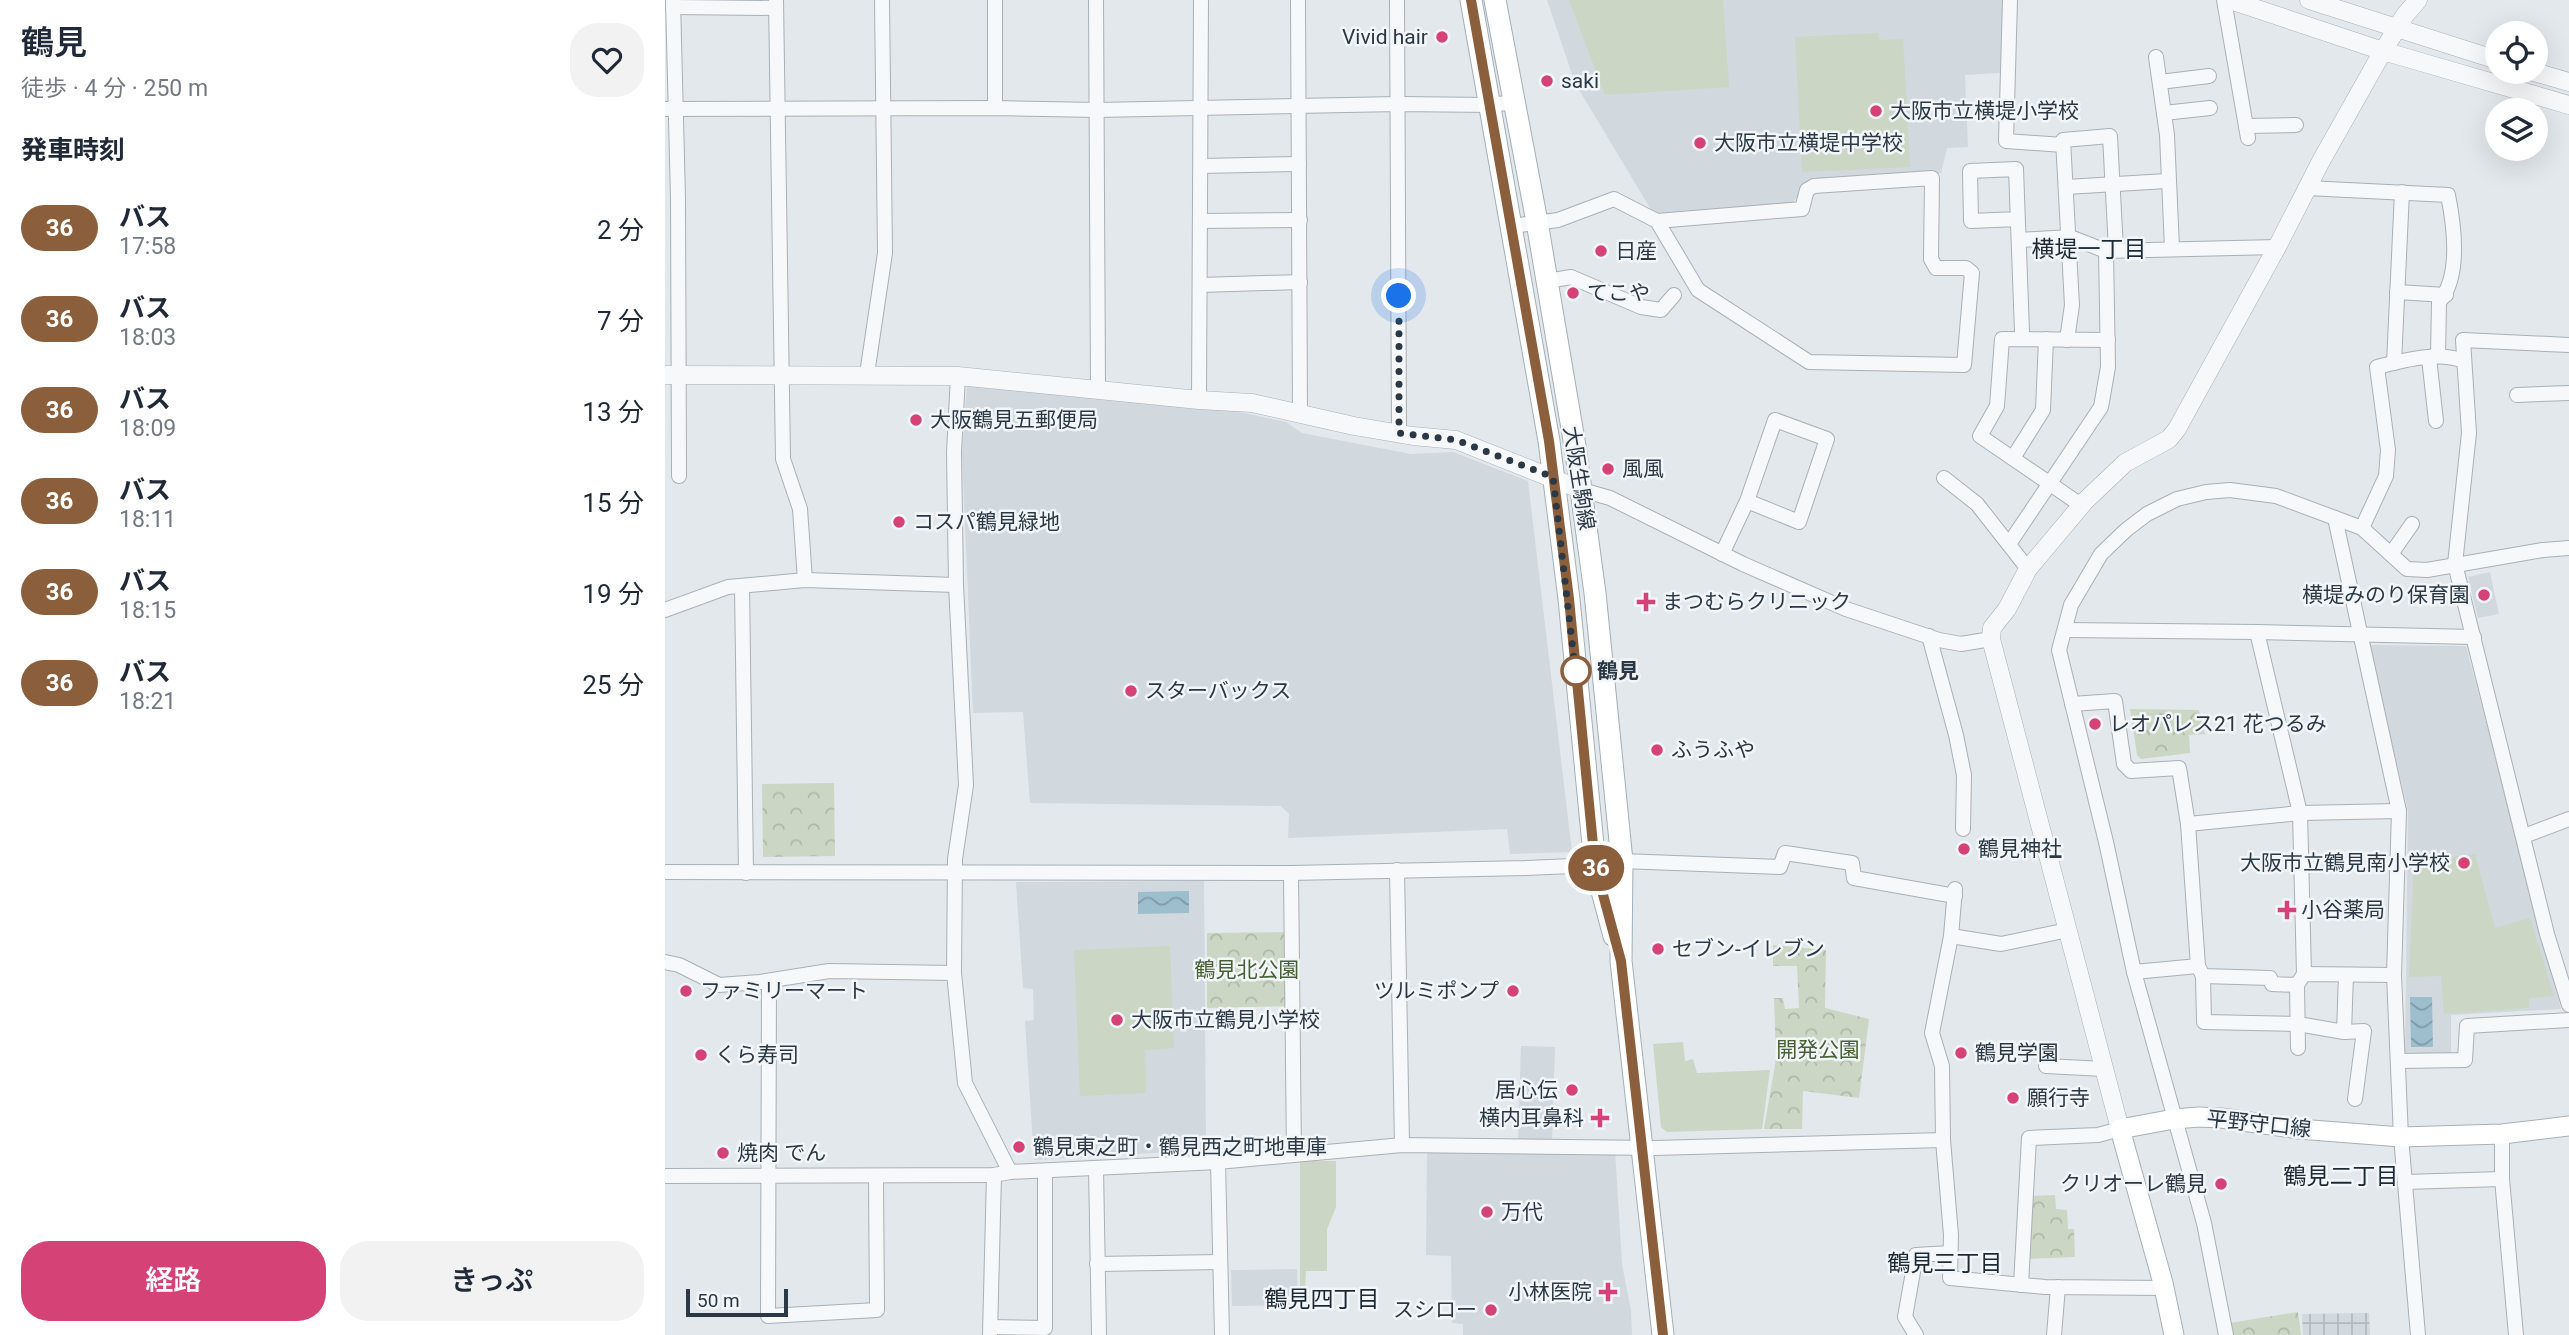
<!DOCTYPE html>
<html lang="ja">
<meta charset="utf-8">
<style>
:root{--surface:#fff;--page:#f2f2f3;--text:#1f2937;--muted:#747a83;--accent:#d54376}
body{margin:0;font-family:Roboto,"Noto Sans JP",sans-serif;background:var(--page);color:var(--text);height:100vh;display:flex;flex-direction:column;font-size:26px;white-space:nowrap}
*{box-sizing:border-box;margin:0}
p{font-size:23px;color:var(--muted)}
.icon{flex:none;width:38px;height:38px;fill:none;stroke:currentColor;stroke-width:2;stroke-linecap:round;stroke-linejoin:round}
.map{position:relative;flex:1;overflow:hidden}
.details{display:flex;flex-direction:column;background:var(--surface);width:665px}
.details>*{flex:none}
.badge{padding:0 14px;border-radius:23px;font-size:24px;line-height:46px}
.tools{position:absolute;left:1820px;top:21px;display:grid;gap:14px}
.tools a{display:grid;place-items:center;width:63px;height:63px;border-radius:50%;background:var(--surface);box-shadow:0 7px 28px #0002;font-size:35px}
.scale{position:absolute;left:21px;bottom:18px;width:102px;box-sizing:border-box;padding-left:7px;border:4px solid #2a3945;border-top:0;font-size:19px;line-height:24px;white-space:nowrap;color:#2a3945;-webkit-text-stroke:5px #f3f6f9;paint-order:stroke}
.you{position:absolute;width:35px;height:35px;margin:-18px;border:5px solid #fff;border-radius:50%;background:#1a73e8;box-shadow:0 0 0 10px #1a73e833}
.map>.badge{position:absolute;translate:-50% -50%;box-shadow:0 0 0 4px #fff}
h2{padding:0 21px;font-size:26px;line-height:63px}
.round{display:grid;place-items:center;flex:none;width:74px;height:74px;border-radius:28px;background:var(--page)}
.headline{display:flex;align-items:center;justify-content:space-between;height:119px;padding:0 21px}
h1{font-size:33px;font-weight:600;line-height:52px}
.cta{display:flex;gap:14px;margin-top:auto;padding:14px 21px}
.cta a{flex:1;height:80px;border-radius:28px;background:var(--accent);color:#fff;font-size:28px;font-weight:600;line-height:80px;text-align:center}
.cta a+a{background:var(--page);color:var(--text)}
ul{padding:0;list-style:none}
li{display:flex;align-items:center;gap:21px;height:91px;padding:0 21px}
li div{flex:1}
li b{display:block;font-size:26px}
li em{font-style:normal}
li .badge{min-width:77px;font-weight:700;text-align:center}
main{display:flex;flex:1;min-height:0}
.map>svg:first-child{display:block}
.built{fill:#d1d8de}
.industrial{fill:url(#industrial-grid)}
.green{fill:#ccd6c4}
.park{fill:url(#park-crowns)}
.water{fill:url(#water-waves)}
.lines{fill:none;stroke-linecap:round;stroke-linejoin:round}
.minor-casing{stroke:#a8b0b7;stroke-width:16}
.tertiary-casing{stroke:#a8b0b7;stroke-width:19}
.secondary-casing{stroke:#a8b0b7;stroke-width:21}
.primary-casing{stroke:#a2afb8;stroke-width:23}
.minor{stroke:#f6f8fa;stroke-width:14}
.tertiary{stroke:#f6f8fa;stroke-width:18}
.secondary{stroke:#fff;stroke-width:19}
.primary{stroke:#fff;stroke-width:21}
.line-casing{stroke:#fff;stroke-width:16}
.line{stroke:#8b5e3c;stroke-width:10}
.walk{stroke:#2a3945;stroke-width:7;stroke-dasharray:0 12.6}
.poi-dot{fill:#d54376;stroke:#f3f6f9;stroke-width:2.5}
.stop-dot{fill:#fff;stroke:#8b5e3c;stroke-width:3.5}
.labels{text-anchor:middle;dominant-baseline:central;stroke-width:5;stroke-linejoin:round;paint-order:stroke}
.poi-label{font-size:21px;fill:#2a3945;stroke:#f3f6f9;text-anchor:start}
.street-label{font-size:21px;fill:#2a3945;stroke:#f3f6f9}
.stop-label{font-size:21px;font-weight:bold;fill:#2a3945;stroke:#f3f6f9;text-anchor:start}
.park-label{font-size:21px;fill:#476136;stroke:#f3f6f9}
.neighbourhood-label{font-size:23px;fill:#1c2a36;stroke:#f3f6f9}
</style>
<main>
<section class="details">
<div class="headline"><div><h1>鶴見</h1><p>徒歩 · 4 分 · 250 m</p></div><a class="round"><svg class="icon" aria-label="heart" viewBox="0 0 24 24"><path d="M12 20l-8-8c-3-5 5-10 8-4 3-6 11-1 8 4z"/></svg></a></div>
<h2>発車時刻</h2>
<ul>
<li><span class="badge" style="background:#8b5e3c;color:#fff">36</span><div><b>バス</b><p>17:58</p></div><em>2 分</em></li>
<li><span class="badge" style="background:#8b5e3c;color:#fff">36</span><div><b>バス</b><p>18:03</p></div><em>7 分</em></li>
<li><span class="badge" style="background:#8b5e3c;color:#fff">36</span><div><b>バス</b><p>18:09</p></div><em>13 分</em></li>
<li><span class="badge" style="background:#8b5e3c;color:#fff">36</span><div><b>バス</b><p>18:11</p></div><em>15 分</em></li>
<li><span class="badge" style="background:#8b5e3c;color:#fff">36</span><div><b>バス</b><p>18:15</p></div><em>19 分</em></li>
<li><span class="badge" style="background:#8b5e3c;color:#fff">36</span><div><b>バス</b><p>18:21</p></div><em>25 分</em></li>
</ul>
<div class="cta"><a>経路</a><a>きっぷ</a></div>
</section>
<div class="map">
<svg width="1904" height="1335" viewBox="0 0 1904 1335">
<defs>
<pattern id="industrial-grid" width="8" height="8" patternUnits="userSpaceOnUse" patternTransform="scale(1.75)"><rect width="8" height="8" fill="#d1d8de"/><path d="M0 4h8M4 0v8" fill="none" stroke="#b4bac0"/></pattern>
<pattern id="park-crowns" width="20" height="18" patternUnits="userSpaceOnUse" patternTransform="scale(1.75)"><rect width="20" height="18" fill="#ccd6c4"/><path d="M2 6a3 3 0 1 1 6 0M12 15a3 3 0 1 1 6 0" fill="none" stroke="#afb8aa"/></pattern>
<pattern id="water-waves" width="16" height="10" patternUnits="userSpaceOnUse" patternTransform="scale(1.75)"><rect width="16" height="10" fill="#9dbecd"/><path d="M0 5q4-4 8 0t8 0" fill="none" stroke="#809ba8"/></pattern>
</defs>
<rect width="100%" height="100%" fill="#e3e8ec"/>
<g class="built">
<path d="M882,0H1339L1335,73L1300,75L1303,147L1282,148L1276,173L1149,179L1127,203L988,213L910,83Z"/>
<path d="M302,386L570,411L621,422L637,433L746,454L788,452L863,481L907,852L845,854L842,829L623,838L624,814L616,806L365,803L358,712L308,713L297,453Z"/>
<path d="M1825,572L1834,614L1813,618L1803,577Z"/>
<path d="M1704,645L1801,646L1896,1009L1786,1015V1055H1740L1743,811Z"/>
<path d="M539,881L541,1150L369,1160L360,1021L369,1020L368,989L358,988L351,882Z"/>
<path d="M856,1046L890,1047L887,1141L853,1140Z"/>
<path d="M762,1151H950L957,1264L966,1311L967,1335H798V1324L787,1323L786,1256L761,1255Z"/>
<path d="M632,1269L633,1305L567,1306L566,1270Z"/>
</g>
<path class="industrial" d="M1704,1313L1705,1335H1638L1637,1314Z"/>
<g class="green">
<path d="M904,0H1058L1064,87L940,95Z"/>
<path d="M1213,33L1214,40L1238,39L1245,167L1137,172L1130,37Z"/>
<path d="M1810,854L1830,928L1865,918L1889,996L1864,998V1008L1779,1014L1776,976L1744,977L1749,862Z"/>
<path d="M505,946L509,1048L480,1050L481,1093L415,1096L409,950Z"/>
<path d="M1018,1042L1020,1061L1028,1059L1032,1073L1105,1070L1097,1129L1002,1132L996,1127L988,1044Z"/>
<path d="M635,1161H671V1207L662,1229V1271H641L640,1290H635Z"/>
</g>
<g class="park">
<path d="M1465,709L1534,710L1540,734L1524,735L1525,753L1476,759L1472,755Z"/>
<path d="M169,783L170,856L98,857L97,784Z"/>
<path d="M622,932L623,1006L542,1008V933Z"/>
<path d="M1108,945L1161,950L1160,1008L1204,1019L1194,1098L1138,1091L1137,1129H1099L1111,1059L1109,998H1118L1120,1009L1134,1008L1132,966H1108Z"/>
<path d="M1390,1195L1391,1209L1402,1210L1403,1229H1409L1410,1257L1364,1259L1365,1196Z"/>
<path d="M1633,1312L1636,1335H1568L1565,1323Z"/>
</g>
<g class="water">
<path d="M524,891V913L473,914V892Z"/>
<path d="M1745,997H1767L1768,1047H1746Z"/>
</g>
<g class="lines">
<defs>
<g id="minor">
<path d="M8,0L13,198L14,476"/>
<path d="M111,0L118,459L135,509L140,580"/>
<path d="M330,0V108"/>
<path d="M431,0L433,390"/>
<path d="M633,0L635,414"/>
<path d="M732,0L734,433"/>
<path d="M1345,0L1341,141L1398,145"/>
<path d="M1559,0L1583,138"/>
<path d="M8,7L111,8"/>
<path d="M1491,57L1502,135L1507,248"/>
<path d="M1495,82L1544,76"/>
<path d="M0,109L330,108L432,110L733,104L825,105L850,102"/>
<path d="M1499,113L1545,108"/>
<path d="M1581,126L1631,125"/>
<path d="M536,166L634,164"/>
<path d="M1401,187L1502,181"/>
<path d="M1642,188L1783,195C1789,225 1796,277 1774,302L1773,356"/>
<path d="M1353,219L1306,221L1305,171L1351,169L1357,332V339"/>
<path d="M536,221L635,220"/>
<path d="M847,226L893,220L949,199L992,221L1137,209L1142,190L1149,186L1267,178L1266,259L1271,268H1301L1307,273L1299,365L1144,362L1033,290L992,221"/>
<path d="M1354,240L1405,237L1441,251L1612,247"/>
<path d="M882,281L906,277L976,307L996,310L1009,295"/>
<path d="M535,285L635,282"/>
<path d="M1732,292L1781,295"/>
<path d="M1402,340L1407,305L1398,140L1445,136L1451,250"/>
<path d="M1904,345L1798,340L1804,433L1790,564L1882,934L1904,1005"/>
<path d="M1764,358L1771,421"/>
<path d="M1729,363L1737,192"/>
<path d="M202,374L220,253L217,0"/>
<path d="M293,376L289,452L291,585L301,785L290,859L289,973L300,1083L345,1172"/>
<path d="M1852,395L1904,393"/>
<path d="M534,400L536,0"/>
<path d="M1348,458L1378,410L1381,339"/>
<path d="M1279,478L1312,504L1363,569"/>
<path d="M917,490L945,498L1078,564L1181,609L1274,640L1296,644L1326,639"/>
<path d="M1416,505L1315,436L1332,406L1337,339L1443,340"/>
<path d="M1670,518L1734,811L1729,975L1736,1137L1753,1335"/>
<path d="M1697,528L1721,476L1723,450L1712,367C1740,360 1772,351 1799,361"/>
<path d="M1344,544L1436,407L1443,367L1441,251"/>
<path d="M1057,554L1082,501L1110,420L1162,439L1134,522L1082,501"/>
<path d="M1726,554L1747,524"/>
<path d="M77,586L81,873"/>
<path d="M0,610L63,587L140,580L291,585"/>
<path d="M1400,630L1592,632L1635,813L1639,974"/>
<path d="M1592,632L1809,637"/>
<path d="M1264,636L1291,735L1299,775L1298,829"/>
<path d="M1407,704L1450,701L1459,764L1466,771L1514,768L1523,824L1533,966L1538,976L1605,978L1607,984L1632,985L1639,974L1729,975"/>
<path d="M1523,824L1635,813L1734,811"/>
<path d="M1859,836L1904,819"/>
<path d="M732,870L737,1145"/>
<path d="M0,872L626,873L861,868L930,865L957,861L1115,867L1120,853L1187,863L1189,878L1290,896"/>
<path d="M626,873L629,1155"/>
<path d="M1290,889L1286,936L1267,1033L1277,1066L1278,1140L1286,1235L1285,1278L1380,1287L1499,1288"/>
<path d="M1286,936L1336,944L1403,930"/>
<path d="M0,962L14,965L54,985L95,982L164,971L289,973"/>
<path d="M1469,972L1533,966"/>
<path d="M1538,976L1539,1022L1633,1024L1679,1032L1699,1031L1690,1099"/>
<path d="M104,981L103,1316L212,1310L211,1177"/>
<path d="M1632,985L1633,1048"/>
<path d="M1679,1032L1681,975"/>
<path d="M1733,1061L1800,1060L1802,1026L1904,1020"/>
<path d="M1381,1066L1439,1069"/>
<path d="M1837,1134V1179L1851,1335"/>
<path d="M553,1162L557,1335"/>
<path d="M431,1168L434,1335"/>
<path d="M0,1176L329,1175L345,1172L553,1162L737,1145L990,1148L1278,1140"/>
<path d="M1740,1182L1837,1179"/>
<path d="M432,1264L555,1262"/>
<path d="M1356,1285L1364,1138L1433,1135L1455,1129"/>
<path d="M326,1327L380,1328V1171"/>
<path d="M325,1334L329,1175"/>
<path d="M1251,1335L1240,1317L1251,1255L1285,1253"/>
<path d="M1389,1335L1393,1287"/>
<path d="M1561,1335L1539,1223L1469,972L1441,842L1394,650L1406,605L1436,554L1461,530L1482,514L1512,499L1541,492L1565,490L1611,496L1670,518L1697,528L1742,569L1762,570L1878,550L1904,548"/>
</g>
<g id="tertiary">
<path d="M1565,0L1718,51L1904,105"/>
<path d="M1644,0L1832,60"/>
<path d="M1869,72L1904,82"/>
<path d="M0,375L293,376L534,400L587,403L689,426L748,436L791,440L917,490"/>
<path d="M1455,1129L1326,639L1327,628L1342,609L1363,569L1420,501L1460,463L1504,439L1512,429L1612,247L1656,161L1718,51L1740,15L1753,0"/>
</g>
<path id="secondary" d="M1509,1335L1498,1283L1455,1129L1509,1119L1534,1117L1556,1118L1634,1129L1736,1137L1837,1134L1904,1126"/>
<g id="primary">
<path d="M806,0L884,441L904,599L930,865L949,936"/>
<path d="M830,0L872,222L910,446L930,593L957,861L956,961L998,1335"/>
</g>
</defs>
<use href="#minor" class="minor-casing"/>
<use href="#tertiary" class="tertiary-casing"/>
<use href="#secondary" class="secondary-casing"/>
<use href="#primary" class="primary-casing"/>
<use href="#minor" class="minor"/>
<use href="#tertiary" class="tertiary"/>
<use href="#secondary" class="secondary"/>
<use href="#primary" class="primary"/>
</g>
<g class="lines">
<defs>
<path id="line" d="M806,0L884,441L904,599L930,865L956,961L998,1335"/>
</defs>
<use href="#line" class="line-casing"/>
<use href="#line" class="line"/>
<path class="walk" d="M734,296V433L791,440L888,477L911,677V671"/>
</g>
<g class="poi-dot">
<circle cx="777" cy="37" r="7"/>
<circle cx="882" cy="81" r="7"/>
<circle cx="1211" cy="111" r="7"/>
<circle cx="1035" cy="143" r="7"/>
<circle cx="936" cy="251" r="7"/>
<circle cx="908" cy="293" r="7"/>
<circle cx="251" cy="420" r="7"/>
<circle cx="943" cy="469" r="7"/>
<circle cx="234" cy="522" r="7"/>
<circle cx="1819" cy="595" r="7"/>
<path d="M977.5 591.5h7v7h7v7h-7v7h-7v-7h-7v-7h7z"/>
<circle cx="466" cy="691" r="7"/>
<circle cx="1430" cy="724" r="7"/>
<circle cx="992" cy="750" r="7"/>
<circle cx="1299" cy="849" r="7"/>
<circle cx="1799" cy="863" r="7"/>
<path d="M1618.5 899.5h7v7h7v7h-7v7h-7v-7h-7v-7h7z"/>
<circle cx="993" cy="949" r="7"/>
<circle cx="21" cy="991" r="7"/>
<circle cx="848" cy="991" r="7"/>
<circle cx="452" cy="1020" r="7"/>
<circle cx="1296" cy="1053" r="7"/>
<circle cx="36" cy="1055" r="7"/>
<circle cx="907" cy="1090" r="7"/>
<circle cx="1348" cy="1098" r="7"/>
<path d="M931.5 1107.5h7v7h7v7h-7v7h-7v-7h-7v-7h7z"/>
<circle cx="354" cy="1147" r="7"/>
<circle cx="58" cy="1153" r="7"/>
<circle cx="1556" cy="1184" r="7"/>
<circle cx="822" cy="1212" r="7"/>
<path d="M939.5 1281.5h7v7h7v7h-7v7h-7v-7h-7v-7h7z"/>
<circle cx="826" cy="1310" r="7"/>
</g>
<circle class="stop-dot" cx="911" cy="671" r="14"/>
<g class="labels">
<g class="poi-label">
<text x="763" y="37" text-anchor="end">Vivid hair</text>
<text x="896" y="81">saki</text>
<text x="1225" y="111">大阪市立横堤小学校</text>
<text x="1049" y="143">大阪市立横堤中学校</text>
<text x="950" y="251">日産</text>
<text x="922" y="293">てこや</text>
<text x="265" y="420">大阪鶴見五郵便局</text>
<text x="957" y="469">風風</text>
<text x="248" y="522">コスパ鶴見緑地</text>
<text x="1805" y="595" text-anchor="end">横堤みのり保育園</text>
<text x="997" y="602">まつむらクリニック</text>
<text x="480" y="691">スターバックス</text>
<text x="1444" y="724">レオパレス21 花つるみ</text>
<text x="1006" y="750">ふうふや</text>
<text x="1313" y="849">鶴見神社</text>
<text x="1785" y="863" text-anchor="end">大阪市立鶴見南小学校</text>
<text x="1636" y="910">小谷薬局</text>
<text x="1007" y="949">セブン-イレブン</text>
<text x="35" y="991">ファミリーマート</text>
<text x="834" y="991" text-anchor="end">ツルミポンプ</text>
<text x="466" y="1020">大阪市立鶴見小学校</text>
<text x="1310" y="1053">鶴見学園</text>
<text x="50" y="1055">くら寿司</text>
<text x="893" y="1090" text-anchor="end">居心伝</text>
<text x="1362" y="1098">願行寺</text>
<text x="919" y="1118" text-anchor="end">横内耳鼻科</text>
<text x="368" y="1147">鶴見東之町・鶴見西之町地車庫</text>
<text x="72" y="1153">焼肉 でん</text>
<text x="1542" y="1184" text-anchor="end">クリオーレ鶴見</text>
<text x="836" y="1212">万代</text>
<text x="927" y="1292" text-anchor="end">小林医院</text>
<text x="812" y="1310" text-anchor="end">スシロー</text>
</g>
<g class="street-label">
<text transform="translate(914 478) rotate(81)">大阪生駒線</text>
<text transform="translate(1594 1124) rotate(6)">平野守口線</text>
</g>
<g class="stop-label">
<text x="932" y="671">鶴見</text>
</g>
<g class="park-label">
<text x="582" y="970">鶴見北公園</text>
<text x="1153" y="1050">開発公園</text>
</g>
<g class="neighbourhood-label">
<text x="1424" y="249">横堤一丁目</text>
<text x="1676" y="1176">鶴見二丁目</text>
<text x="1280" y="1263">鶴見三丁目</text>
<text x="657" y="1299">鶴見四丁目</text>
</g>
</g>
</svg>
<div class="tools">
<a><svg class="icon" aria-label="locate" viewBox="0 0 24 24"><circle cx="12" cy="12" r="6"/><path d="M12 2v4M12 18v4M2 12h4M18 12h4"/></svg></a>
<a><svg class="icon" aria-label="layers" viewBox="0 0 24 24"><path d="M12 4l9 5-9 5-9-5zM3 14l9 5 9-5"/></svg></a>
</div>
<div class="scale">50 m</div>
<div class="you" style="left:734px;top:296px"></div>
<b class="badge" style="left:931px;top:868px;background:#8b5e3c;color:#fff">36</b>
</div>
</main>
